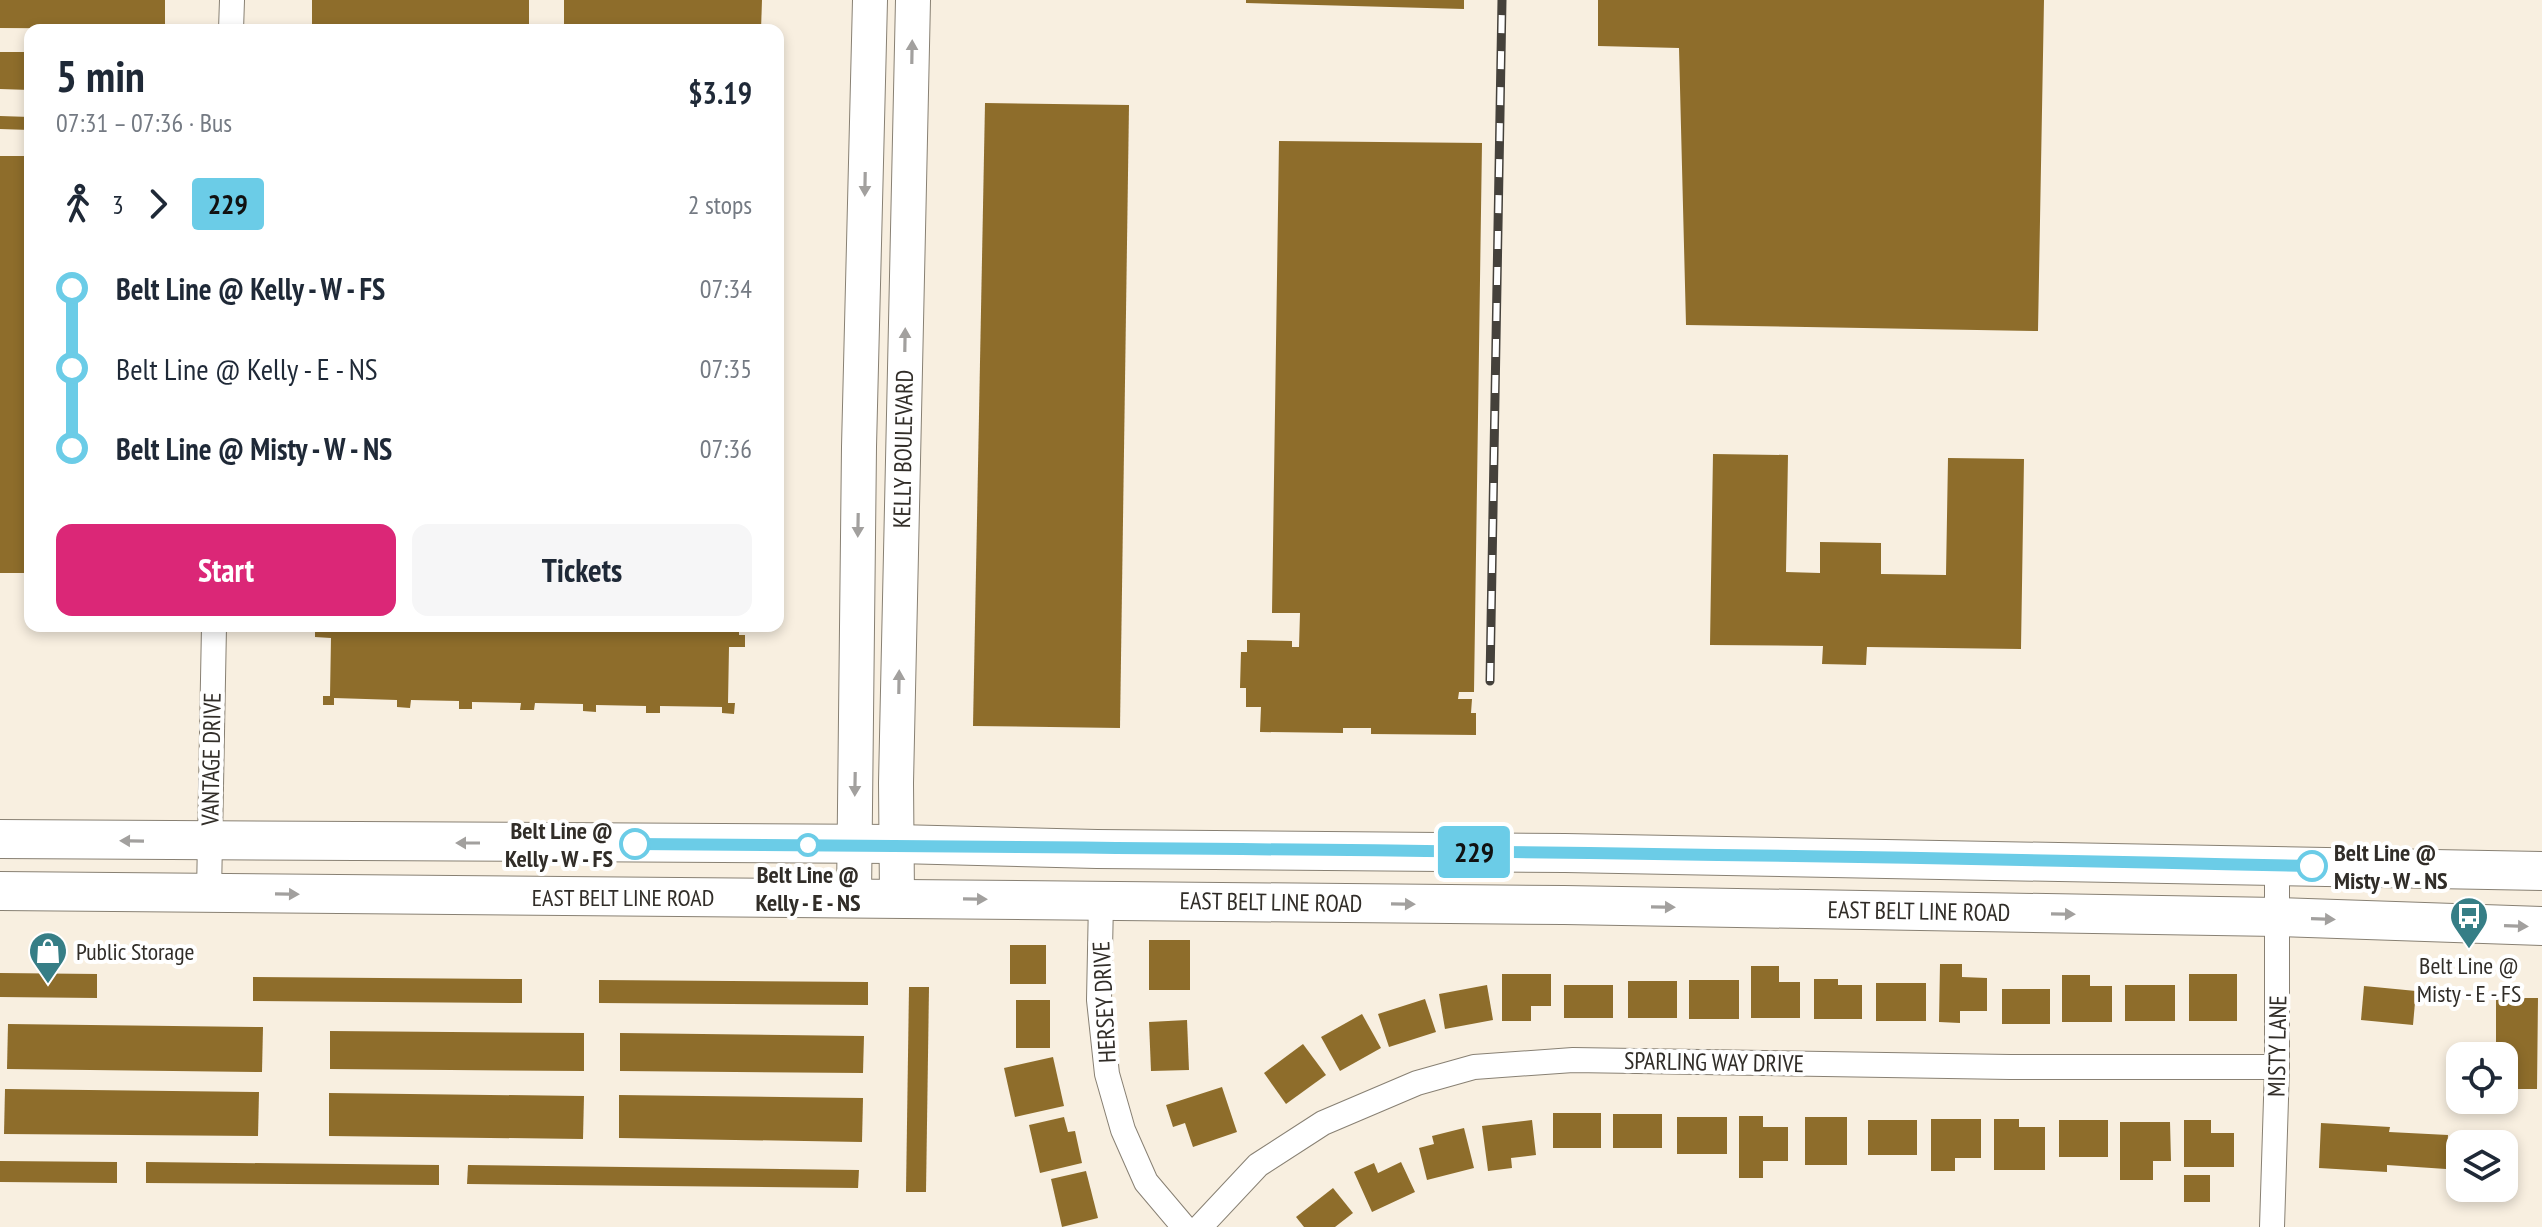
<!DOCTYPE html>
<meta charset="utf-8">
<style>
:root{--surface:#fff;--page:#f6f6f7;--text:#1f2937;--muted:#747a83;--accent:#db2777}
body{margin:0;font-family:"PT Sans Narrow",sans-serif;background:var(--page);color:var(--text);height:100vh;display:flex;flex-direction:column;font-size:30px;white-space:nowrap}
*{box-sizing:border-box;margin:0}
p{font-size:26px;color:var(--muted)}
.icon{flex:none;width:44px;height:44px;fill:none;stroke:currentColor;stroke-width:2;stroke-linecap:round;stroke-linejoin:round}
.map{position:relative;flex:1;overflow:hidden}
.panel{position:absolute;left:24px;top:24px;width:760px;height:608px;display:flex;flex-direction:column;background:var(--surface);border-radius:16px;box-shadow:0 4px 12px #0003}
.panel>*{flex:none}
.badge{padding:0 16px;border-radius:6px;font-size:28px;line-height:52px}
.controls{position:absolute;left:2446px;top:1042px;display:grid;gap:16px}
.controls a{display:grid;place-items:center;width:72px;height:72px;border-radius:16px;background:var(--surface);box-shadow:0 4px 12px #0003;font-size:40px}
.map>.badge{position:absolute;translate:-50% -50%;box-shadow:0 0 0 4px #fff}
.legs{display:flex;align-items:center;gap:12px;height:88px;padding:0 32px;font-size:26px}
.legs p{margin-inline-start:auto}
.overview{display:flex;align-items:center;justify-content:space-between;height:136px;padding:0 32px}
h1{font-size:44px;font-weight:600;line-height:60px}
.action{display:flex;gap:16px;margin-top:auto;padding:16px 32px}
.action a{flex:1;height:92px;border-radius:16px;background:var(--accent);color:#fff;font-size:32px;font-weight:600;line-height:92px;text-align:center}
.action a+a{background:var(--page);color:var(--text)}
ul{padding:0 32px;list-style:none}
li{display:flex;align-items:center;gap:28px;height:80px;font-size:30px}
li i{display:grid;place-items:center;width:12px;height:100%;margin:0 10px;background:currentColor}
li i::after{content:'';width:20px;height:20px;margin:-10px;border:6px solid;border-radius:50%;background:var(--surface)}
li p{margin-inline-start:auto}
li:first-child i{background:linear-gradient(#0000 50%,currentColor 0)}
li:last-child i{background:linear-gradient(currentColor 50%,#0000 0)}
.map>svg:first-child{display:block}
.building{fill:#8e6d2b}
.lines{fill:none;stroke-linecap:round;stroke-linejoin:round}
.street-casing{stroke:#888073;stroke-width:26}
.secondary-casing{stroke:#888073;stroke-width:36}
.primary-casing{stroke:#888073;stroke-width:40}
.street{stroke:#fff;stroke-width:24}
.secondary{stroke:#fff;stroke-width:34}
.primary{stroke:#fff;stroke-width:38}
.rail-casing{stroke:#45413b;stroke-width:9}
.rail{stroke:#fff;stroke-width:6;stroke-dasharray:18;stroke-linecap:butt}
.oneway{fill:#a2a09e}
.line-1-casing{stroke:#fff;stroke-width:18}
.line-1{stroke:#6bcce7;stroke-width:12}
.stop-1-dot{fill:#fff;stroke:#6bcce7;stroke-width:4}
.labels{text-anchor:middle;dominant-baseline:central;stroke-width:8;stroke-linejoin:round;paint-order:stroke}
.street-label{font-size:24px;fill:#312d28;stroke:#fff}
.stop-label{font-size:24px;font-weight:bold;fill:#312d28;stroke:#fff;text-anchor:end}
.poi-label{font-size:24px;fill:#312d28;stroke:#fff;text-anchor:start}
</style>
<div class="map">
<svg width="2542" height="1227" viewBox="0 0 2542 1227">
<rect width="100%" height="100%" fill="#f8efe0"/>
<g class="building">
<path d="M0,0H165V29L0,28Z"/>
<rect x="312" y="0" width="217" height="30"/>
<path d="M564,0H762L761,30H564Z"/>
<path d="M1246,0H1464V9L1246,3Z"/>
<path d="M1598,0H2044L2038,331L1686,325L1679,48L1598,46Z"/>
<path d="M0,52H30V90L0,89Z"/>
<path d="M985,103L1129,105L1120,728L973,726Z"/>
<path d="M0,116L30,117V130L0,129Z"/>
<path d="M1279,141L1482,143L1474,692H1459L1458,699H1472L1471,713H1476V735L1371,734V728H1343V733L1260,732L1261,707H1246V688H1240L1241,652H1247V640L1292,641V647H1299L1300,613H1272Z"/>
<rect x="0" y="156" width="30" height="417"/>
<path d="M1713,454L1788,455L1786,572L1820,573V542L1881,543V574L1946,575L1948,458L2024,459L2021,649L1867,647L1866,665L1822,664L1823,646L1710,645Z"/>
<path d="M320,626L673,630V626H739V635H745V647H729L728,703H735L734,714L722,713V707L660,706V713H646V706L596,705V712L583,711V704L535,703L534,710H520L521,703L472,702V709H459V701L411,700L410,708L397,707V700L334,698V705H323V696H330L331,638L315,637V628H320Z"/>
<rect x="1149" y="940" width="41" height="50"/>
<rect x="1010" y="945" width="36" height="39"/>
<path d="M1940,964H1962V977L1987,978V1011H1960V1023L1939,1022Z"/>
<path d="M1751,966H1779V982H1800V1018H1751Z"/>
<path d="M0,973L97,974V998L0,997Z"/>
<path d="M1502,974H1551V1006H1531V1021H1502Z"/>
<rect x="2189" y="974" width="48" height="47"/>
<path d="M2062,975H2090V986H2112V1022H2062Z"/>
<path d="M253,977L522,979V1003L253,1001Z"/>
<path d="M1814,979H1838V985H1862V1019H1814Z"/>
<path d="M599,980L868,982V1005L599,1003Z"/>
<rect x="1689" y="980" width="50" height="39"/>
<rect x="1628" y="981" width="49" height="37"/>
<rect x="1876" y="983" width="50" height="38"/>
<path d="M1487,985L1493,1020L1445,1029L1439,994Z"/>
<rect x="1564" y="985" width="49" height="33"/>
<rect x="2125" y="985" width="50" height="36"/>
<path d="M2364,986L2416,991L2413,1025L2361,1020Z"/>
<path d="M909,987H929L926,1192H906Z"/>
<rect x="2002" y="989" width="48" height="35"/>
<path d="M2496,998H2538L2537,1089H2504V1056H2496Z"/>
<path d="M1425,999L1436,1032L1389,1047L1378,1014Z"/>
<rect x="1016" y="1000" width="34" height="48"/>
<path d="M1362,1014L1381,1048L1340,1071L1321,1037Z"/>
<path d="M1187,1020L1189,1070L1151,1071L1149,1022Z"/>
<path d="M8,1024L263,1027L262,1072L7,1069Z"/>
<path d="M330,1031L584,1033V1071L330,1069Z"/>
<path d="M620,1033L864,1036L863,1073L620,1071Z"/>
<path d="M1303,1044L1326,1075L1286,1104L1264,1073Z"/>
<path d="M1053,1057L1064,1106L1015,1117L1004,1068Z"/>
<path d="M1222,1087L1237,1132L1193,1147L1185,1123L1173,1127L1166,1105Z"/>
<path d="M5,1089L259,1092L258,1136L4,1134Z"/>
<path d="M329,1093L584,1096L583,1139L329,1136Z"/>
<path d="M619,1095L863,1098L862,1142L619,1138Z"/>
<rect x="1553" y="1113" width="48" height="35"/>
<rect x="1613" y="1114" width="49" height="34"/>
<path d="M1739,1116H1763V1127H1788V1161H1763V1178H1739Z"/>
<path d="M1064,1117L1068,1132L1075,1131L1082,1163L1040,1173L1029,1125Z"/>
<rect x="1677" y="1117" width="50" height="37"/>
<rect x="1805" y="1117" width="42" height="48"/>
<path d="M1931,1119H1981V1158H1955V1171H1931Z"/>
<path d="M1994,1119H2019V1127H2045V1170H1994Z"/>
<path d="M1532,1120L1536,1155L1511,1158L1512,1168L1488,1171L1482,1126Z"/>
<rect x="1868" y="1120" width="49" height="35"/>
<rect x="2059" y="1120" width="49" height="37"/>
<path d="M2184,1120H2211V1133H2234V1167H2184Z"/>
<path d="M2120,1122H2170L2171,1161H2153V1180H2120Z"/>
<path d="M2321,1123L2390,1127L2389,1132L2448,1135L2446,1169L2387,1165V1172L2319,1168Z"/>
<path d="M1464,1128L1474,1168L1427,1180L1419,1148L1434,1144L1432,1136Z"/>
<path d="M0,1161L117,1162V1183L0,1182Z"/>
<path d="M146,1162L439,1165V1185L146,1183Z"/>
<path d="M1401,1162L1415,1192L1372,1212L1354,1172L1374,1163L1378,1173Z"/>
<path d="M468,1165L859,1170L858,1188L467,1184Z"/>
<path d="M1086,1171L1098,1218L1062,1227L1051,1179Z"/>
<rect x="2184" y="1175" width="26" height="27"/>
<path d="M1333,1188L1353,1213L1335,1227H1304L1296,1217Z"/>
</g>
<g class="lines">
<defs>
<g id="street">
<path d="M231,30L232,0"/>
<path d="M209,893L214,626"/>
<path d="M1101,901L1099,1000L1107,1074L1123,1130L1146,1182L1184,1227"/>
<path d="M1200,1227L1258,1165L1323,1123L1417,1083L1474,1067L1573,1060L2010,1067H2277"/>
<path d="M2272,1227L2277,1067V865"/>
</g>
<g id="secondary">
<path d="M854,897L859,447L870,0"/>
<path d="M897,897L896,783L913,0"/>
</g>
<g id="primary">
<path d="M0,839L897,844L1097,849L1565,853L2542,871"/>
<path d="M0,891L1564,905L2277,917L2542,926"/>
</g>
</defs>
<use href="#street" class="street-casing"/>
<use href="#secondary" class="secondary-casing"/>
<use href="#primary" class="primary-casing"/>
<use href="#street" class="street"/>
<use href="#secondary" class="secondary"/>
<use href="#primary" class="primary"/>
<defs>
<path id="rail" d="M1490,681L1502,0"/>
</defs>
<use href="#rail" class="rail-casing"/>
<use href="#rail" class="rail"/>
</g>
<defs><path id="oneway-solid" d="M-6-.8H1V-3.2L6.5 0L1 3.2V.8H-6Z" transform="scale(2)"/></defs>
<g class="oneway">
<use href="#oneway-solid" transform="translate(912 52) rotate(-89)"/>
<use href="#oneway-solid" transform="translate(865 184) rotate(91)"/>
<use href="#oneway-solid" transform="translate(905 340) rotate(-89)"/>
<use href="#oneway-solid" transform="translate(858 525) rotate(91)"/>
<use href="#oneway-solid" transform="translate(899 682) rotate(-89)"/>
<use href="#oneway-solid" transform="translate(855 784) rotate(91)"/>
<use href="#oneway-solid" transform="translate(132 841) rotate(-179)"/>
<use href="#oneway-solid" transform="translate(468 843) rotate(-180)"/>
<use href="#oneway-solid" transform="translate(287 894) rotate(1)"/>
<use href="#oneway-solid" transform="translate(975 899) rotate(1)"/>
<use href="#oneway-solid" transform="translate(1403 904) rotate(1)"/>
<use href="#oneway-solid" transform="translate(1663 907) rotate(1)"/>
<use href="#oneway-solid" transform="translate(2063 914) rotate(1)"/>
<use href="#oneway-solid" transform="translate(2323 919) rotate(2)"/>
<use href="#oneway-solid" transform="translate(2516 926) rotate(2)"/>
</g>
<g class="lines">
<defs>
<path id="line-1" d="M635,844C1194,848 1754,853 2312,866"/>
</defs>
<use href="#line-1" class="line-1-casing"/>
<use href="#line-1" class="line-1"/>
</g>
<defs>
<symbol id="bus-pin" viewBox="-11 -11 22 30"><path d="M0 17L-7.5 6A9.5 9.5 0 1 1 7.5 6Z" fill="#367e86" stroke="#fff"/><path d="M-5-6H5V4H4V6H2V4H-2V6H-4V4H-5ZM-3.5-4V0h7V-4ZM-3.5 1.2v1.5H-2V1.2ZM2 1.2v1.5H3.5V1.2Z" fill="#fff"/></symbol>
<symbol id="shop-pin" viewBox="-11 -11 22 30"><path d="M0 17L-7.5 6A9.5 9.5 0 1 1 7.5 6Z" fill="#367e86" stroke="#fff"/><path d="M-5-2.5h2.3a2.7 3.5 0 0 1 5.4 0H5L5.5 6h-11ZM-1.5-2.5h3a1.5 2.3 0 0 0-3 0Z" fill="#fff"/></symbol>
</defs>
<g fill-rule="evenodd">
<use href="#bus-pin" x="2447" y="894" width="44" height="60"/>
<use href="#shop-pin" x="26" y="929" width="44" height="60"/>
</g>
<g class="stop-1-dot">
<circle cx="635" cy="844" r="14"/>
<circle cx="808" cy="845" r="10"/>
<circle cx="2312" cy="866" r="14"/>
</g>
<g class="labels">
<g class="street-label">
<text transform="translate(903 449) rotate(-89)">KELLY BOULEVARD</text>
<text transform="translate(211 759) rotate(-89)">VANTAGE DRIVE</text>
<text x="623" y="897">EAST BELT LINE ROAD</text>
<text transform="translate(1271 902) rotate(1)">EAST BELT LINE ROAD</text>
<text transform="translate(1919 911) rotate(1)">EAST BELT LINE ROAD</text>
<text transform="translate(1104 1002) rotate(-93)">HERSEY DRIVE</text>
<text transform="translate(2277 1046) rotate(-89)">MISTY LANE</text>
<text transform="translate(1714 1062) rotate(1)">SPARLING WAY DRIVE</text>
</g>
<g class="stop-label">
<text x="613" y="830">Belt Line @<tspan x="613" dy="28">Kelly - W - FS</tspan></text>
<text x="2334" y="852" text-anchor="start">Belt Line @<tspan x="2334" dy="28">Misty - W - NS</tspan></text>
<text x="808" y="874" text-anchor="middle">Belt Line @<tspan x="808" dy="28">Kelly - E - NS</tspan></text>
</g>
<g class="poi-label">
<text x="76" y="951">Public Storage</text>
<text x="2469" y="965" text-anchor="middle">Belt Line @<tspan x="2469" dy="28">Misty - E - FS</tspan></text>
</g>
</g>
</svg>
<div class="controls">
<a><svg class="icon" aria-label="locate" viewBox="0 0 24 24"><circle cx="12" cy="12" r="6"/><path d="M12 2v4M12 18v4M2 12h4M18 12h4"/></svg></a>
<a><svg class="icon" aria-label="layers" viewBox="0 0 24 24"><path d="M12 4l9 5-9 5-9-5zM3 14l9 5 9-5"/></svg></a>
</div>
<b class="badge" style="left:1474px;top:852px;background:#6bcce7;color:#111">229</b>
<section class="panel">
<div class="overview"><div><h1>5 min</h1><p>07:31 – 07:36 · Bus</p></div><b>$3.19</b></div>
<div class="legs"><svg class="icon" aria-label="walk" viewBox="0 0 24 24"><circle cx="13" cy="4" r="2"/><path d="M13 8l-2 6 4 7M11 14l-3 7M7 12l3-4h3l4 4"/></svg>3<svg class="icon" aria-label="forward" viewBox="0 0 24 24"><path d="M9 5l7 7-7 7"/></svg><b class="badge" style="background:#6bcce7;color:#111">229</b><p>2 stops</p></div>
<ul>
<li><i style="color:#6bcce7"></i><b>Belt Line @ Kelly - W - FS</b><p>07:34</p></li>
<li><i style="color:#6bcce7"></i><span>Belt Line @ Kelly - E - NS</span><p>07:35</p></li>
<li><i style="color:#6bcce7"></i><b>Belt Line @ Misty - W - NS</b><p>07:36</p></li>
</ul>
<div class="action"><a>Start</a><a>Tickets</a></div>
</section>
</div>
